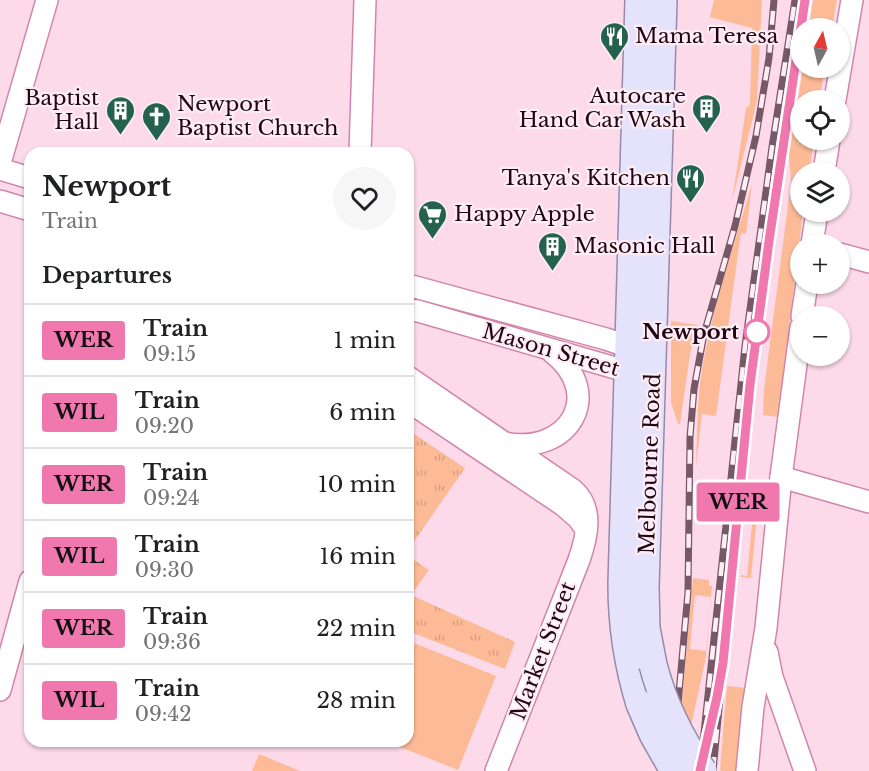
<!DOCTYPE html>
<meta charset="utf-8">
<style>
:root{--surface:#fff;--page:#f6f6f6;--text:#202124;--muted:#757577;--line:#e0e0e0}
body{margin:0;font-family:"Libre Baskerville",serif;background:var(--page);color:var(--text);height:100vh;display:flex;flex-direction:column;font-size:22px;white-space:nowrap}
*{box-sizing:border-box;margin:0}
p{font-size:20px;color:var(--muted)}
.icon{flex:none;width:33px;height:33px;fill:none;stroke:currentColor;stroke-width:2;stroke-linecap:round;stroke-linejoin:round}
.map{position:relative;flex:1;overflow:hidden}
.details{position:absolute;left:24px;top:147px;width:390px;height:600px;display:flex;flex-direction:column;background:var(--surface);border-radius:18px;box-shadow:0 2px 4px #0004}
.details>*{flex:none}
.badge{padding:0 12px;border-radius:4px;font-size:21px;line-height:39px}
.needle{width:39px;rotate:8deg}
.tools{position:absolute;left:790px;top:18px;display:grid;gap:12px}
.tools a{display:grid;place-items:center;width:60px;height:60px;border-radius:50%;background:var(--surface);box-shadow:0 2px 4px #0004;font-size:30px}
.map>.badge{position:absolute;translate:-50% -50%;box-shadow:0 0 0 3px #fff}
h2{padding:0 18px;font-size:22px;line-height:54px}
.round{display:grid;place-items:center;flex:none;width:63px;height:63px;border-radius:32px;background:var(--page)}
.headline{display:flex;align-items:center;justify-content:space-between;height:102px;padding:0 18px}
h1{font-size:28px;font-weight:700;line-height:45px}
ul{padding:0;list-style:none}
li{display:flex;align-items:center;gap:18px;height:72px;padding:0 18px;border-top:2px solid var(--line)}
li div{flex:1}
li b{display:block;font-size:22px}
li em{font-style:normal}
li .badge{min-width:66px;font-weight:700;text-align:center}
.map>svg:first-child{display:block}
.green{fill:#fdba97;fill-rule:evenodd}
.park{fill:url(#park-tufts)}
.lines{fill:none;stroke-linecap:round;stroke-linejoin:round}
.minor-casing{stroke:#d285ab;stroke-width:24}
.major-casing{stroke:#958aaa;stroke-width:30}
.minor{stroke:#fff;stroke-width:21}
.major{stroke:#e5e3fc;stroke-width:27}
.rail-casing{stroke:#765867;stroke-width:7}
.rail{stroke:#feedf4;stroke-width:4.5;stroke-dasharray:14;stroke-linecap:butt}
.major-bridge-casing{stroke:#958aaa;stroke-width:30;stroke-linecap:butt}
.major-bridge{stroke:#e5e3fc;stroke-width:27}
.line-casing{stroke:#fff;stroke-width:14}
.line{stroke:#f178af;stroke-width:9}
.stop-dot{fill:#fff;stroke:#f178af;stroke-width:3}
.labels{text-anchor:middle;dominant-baseline:central;stroke-width:4.5;stroke-linejoin:round;paint-order:stroke}
.poi-label{font-size:21px;fill:#210514;stroke:#feedf4;text-anchor:start}
.stop-label{font-size:21px;font-weight:bold;fill:#210514;stroke:#feedf4;text-anchor:end}
.street-label{font-size:21px;fill:#210514;stroke:#feedf4}
</style>
<div class="map">
<svg width="869" height="771" viewBox="0 0 869 771">
<defs>
<pattern id="park-tufts" width="24" height="20" patternUnits="userSpaceOnUse" patternTransform="scale(1.5)"><rect width="24" height="20" fill="#fdba97"/><path d="M3 7l-1-3M5 7V3M7 7l1-3M15 17l-1-3M17 17v-4M19 17l1-3" fill="none" stroke="#d99e81"/></pattern>
</defs>
<rect width="100%" height="100%" fill="#fcdae9"/>
<g class="green">
<path d="M714,0H762L757,101L732,201L746,108L750,105L752,28L710,17Z"/>
<path d="M813,0H837L832,28H809Z"/>
<path d="M803,68H825L819,100H801V140H814L809,172H801V212H803L778,417L763,415L764,389L791,182L789,155Z"/>
<path d="M752,184L746,234L741,233L739,246L716,416L702,414L696,467C697,439 697,412 700,384C709,316 733,249 752,184Z"/>
<path d="M671,321L698,325L690,354L680,424H678L671,402Z"/>
<path d="M753,513L757,516L751,578L741,577V575L747,576Z"/>
<path d="M693,578L709,580V586H712L706,657L691,726L681,711ZM695,595L711,597L706,651L690,649Z"/>
<path d="M409,641L496,676L458,770L385,741H408Z"/>
<path d="M727,686L746,688L741,771H721L720,769Z"/>
<path d="M259,754L300,771H252Z"/>
</g>
<g class="park">
<path d="M408,430L465,468L408,550Z"/>
<path d="M408,556L429,570L411,595L515,642L505,669L408,631Z"/>
</g>
<g class="lines">
<defs>
<g id="minor">
<path d="M835,100L852,0"/>
<path d="M360,153L365,0"/>
<path d="M0,163L47,0"/>
<path d="M0,169L30,178"/>
<path d="M824,172L829,140"/>
<path d="M0,201L30,210"/>
<path d="M812,244L817,212"/>
<path d="M840,254L869,262"/>
<path d="M408,285L606,339L630,347L640,354"/>
<path d="M408,310L418,311L629,372L641,367"/>
<path d="M802,316L807,284"/>
<path d="M408,377L573,490C594,508 587,537 579,560L496,771"/>
<path d="M408,401L563,505L578,518L586,529"/>
<path d="M504,443C569,456 606,394 552,352"/>
<path d="M781,477L869,502"/>
<path d="M767,652L772,677L805,771"/>
<path d="M0,690L30,581"/>
<path d="M747,771L753,707L766,628L781,477L801,327"/>
</g>
<g id="major">
<path d="M639,0L622,584C622,625 628,665 640,704"/>
<path d="M653,665L646,628L645,587L663,0"/>
</g>
</defs>
<use href="#minor" class="minor-casing"/>
<use href="#major" class="major-casing"/>
<use href="#minor" class="minor"/>
<use href="#major" class="major"/>
<defs>
<g id="rail">
<path d="M672,771L688,592L690,437L694,389L704,334L735,226L756,136L769,58L774,0"/>
<path d="M689,771L696,739"/>
<path d="M700,771L745,346L772,147L795,0"/>
<path d="M713,771L750,385L769,241L805,0"/>
</g>
</defs>
<use href="#rail" class="rail-casing"/>
<use href="#rail" class="rail"/>
<defs>
<g id="major-bridge">
<path d="M653,665C663,703 680,738 703,771"/>
<path d="M640,704L653,734L674,771"/>
</g>
</defs>
<use href="#major-bridge" class="major-bridge-casing"/>
<use href="#major-bridge" class="major-bridge"/>
</g>
<g class="lines">
<defs>
<path id="line" d="M700,771L717,697L723,663L750,385L769,241L805,0"/>
</defs>
<use href="#line" class="line-casing"/>
<use href="#line" class="line"/>
</g>
<defs>
<symbol id="restaurant-pin" viewBox="-11 -11 22 30"><path d="M0 17L-7.5 6A9.5 9.5 0 1 1 7.5 6Z" fill="#24624e" stroke="#feedf4"/><path d="M-5-6h1v4h1v-4h1v4h1v-4h1v5L-1.5 .5V6h-2V.5L-5-1ZM5-6V6H3V1.5H1.5Q1.5-4 5-6Z" fill="#fff"/></symbol>
<symbol id="building-pin" viewBox="-11 -11 22 30"><path d="M0 17L-7.5 6A9.5 9.5 0 1 1 7.5 6Z" fill="#24624e" stroke="#feedf4"/><path d="M-4-6H4V6H1V3H-1V6H-4ZM-2.5-4.3h1.7v1.8h-1.7ZM.8-4.3h1.7v1.8H.8ZM-2.5-1h1.7V.8h-1.7ZM.8-1h1.7V.8H.8Z" fill="#fff"/></symbol>
<symbol id="church-pin" viewBox="-11 -11 22 30"><path d="M0 17L-7.5 6A9.5 9.5 0 1 1 7.5 6Z" fill="#24624e" stroke="#feedf4"/><path d="M-1.2-6h2.4v3.5h3.3v2.4h-3.3V6h-2.4V-.1h-3.3v-2.4h3.3Z" fill="#fff"/></symbol>
<symbol id="supermarket-pin" viewBox="-11 -11 22 30"><path d="M0 17L-7.5 6A9.5 9.5 0 1 1 7.5 6Z" fill="#24624e" stroke="#feedf4"/><path d="M-6-5.5h2.5l.6 2H6L4.5 2H-2.5L-4.4-4H-6ZM-1.5 3.2a1.3 1.3 0 1 0 .1 0ZM3 3.2a1.3 1.3 0 1 0 .1 0Z" fill="#fff"/></symbol>
</defs>
<g fill-rule="evenodd">
<use href="#restaurant-pin" x="598" y="20" width="33" height="45"/>
<use href="#building-pin" x="690" y="92" width="33" height="45"/>
<use href="#building-pin" x="104" y="94" width="33" height="45"/>
<use href="#church-pin" x="140" y="100" width="33" height="45"/>
<use href="#restaurant-pin" x="674" y="162" width="33" height="45"/>
<use href="#supermarket-pin" x="416" y="198" width="33" height="45"/>
<use href="#building-pin" x="536" y="230" width="33" height="45"/>
</g>
<circle class="stop-dot" cx="757" cy="332" r="12"/>
<g class="labels">
<g class="poi-label">
<text x="635" y="36">Mama Teresa</text>
<text x="686" y="96" text-anchor="end">Autocare<tspan x="686" dy="24">Hand Car Wash</tspan></text>
<text x="99" y="98" text-anchor="end">Baptist<tspan x="99" dy="24">Hall</tspan></text>
<text x="177" y="104">Newport<tspan x="177" dy="24">Baptist Church</tspan></text>
<text x="670" y="178" text-anchor="end">Tanya's Kitchen</text>
<text x="454" y="214">Happy Apple</text>
<text x="574" y="246">Masonic Hall</text>
</g>
<g class="stop-label">
<text x="739" y="332">Newport</text>
</g>
<g class="street-label">
<text transform="translate(551 350) rotate(16)">Mason Street</text>
<text transform="translate(650 464) rotate(-88)">Melbourne Road</text>
<text transform="translate(543 651) rotate(-69)">Market Street</text>
</g>
</g>
</svg>
<div class="tools">
<a><svg class="needle" viewBox="-14 -14 28 28"><path d="M0-13l5 13h-10z" fill="#e53935"/><path d="M0 13l5-13h-10z" fill="#757577"/></svg></a>
<a><svg class="icon" aria-label="locate" viewBox="0 0 24 24"><circle cx="12" cy="12" r="6"/><path d="M12 2v4M12 18v4M2 12h4M18 12h4"/></svg></a>
<a><svg class="icon" aria-label="layers" viewBox="0 0 24 24"><path d="M12 4l9 5-9 5-9-5zM3 14l9 5 9-5"/></svg></a>
<a>+</a>
<a>−</a>
</div>
<b class="badge" style="left:738px;top:502px;background:#f178af;color:#111">WER</b>
<section class="details">
<div class="headline"><div><h1>Newport</h1><p>Train</p></div><a class="round"><svg class="icon" aria-label="heart" viewBox="0 0 24 24"><path d="M12 20l-8-8c-3-5 5-10 8-4 3-6 11-1 8 4z"/></svg></a></div>
<h2>Departures</h2>
<ul>
<li><span class="badge" style="background:#f178af;color:#111">WER</span><div><b>Train</b><p>09:15</p></div><em>1 min</em></li>
<li><span class="badge" style="background:#f178af;color:#111">WIL</span><div><b>Train</b><p>09:20</p></div><em>6 min</em></li>
<li><span class="badge" style="background:#f178af;color:#111">WER</span><div><b>Train</b><p>09:24</p></div><em>10 min</em></li>
<li><span class="badge" style="background:#f178af;color:#111">WIL</span><div><b>Train</b><p>09:30</p></div><em>16 min</em></li>
<li><span class="badge" style="background:#f178af;color:#111">WER</span><div><b>Train</b><p>09:36</p></div><em>22 min</em></li>
<li><span class="badge" style="background:#f178af;color:#111">WIL</span><div><b>Train</b><p>09:42</p></div><em>28 min</em></li>
</ul>
</section>
</div>
